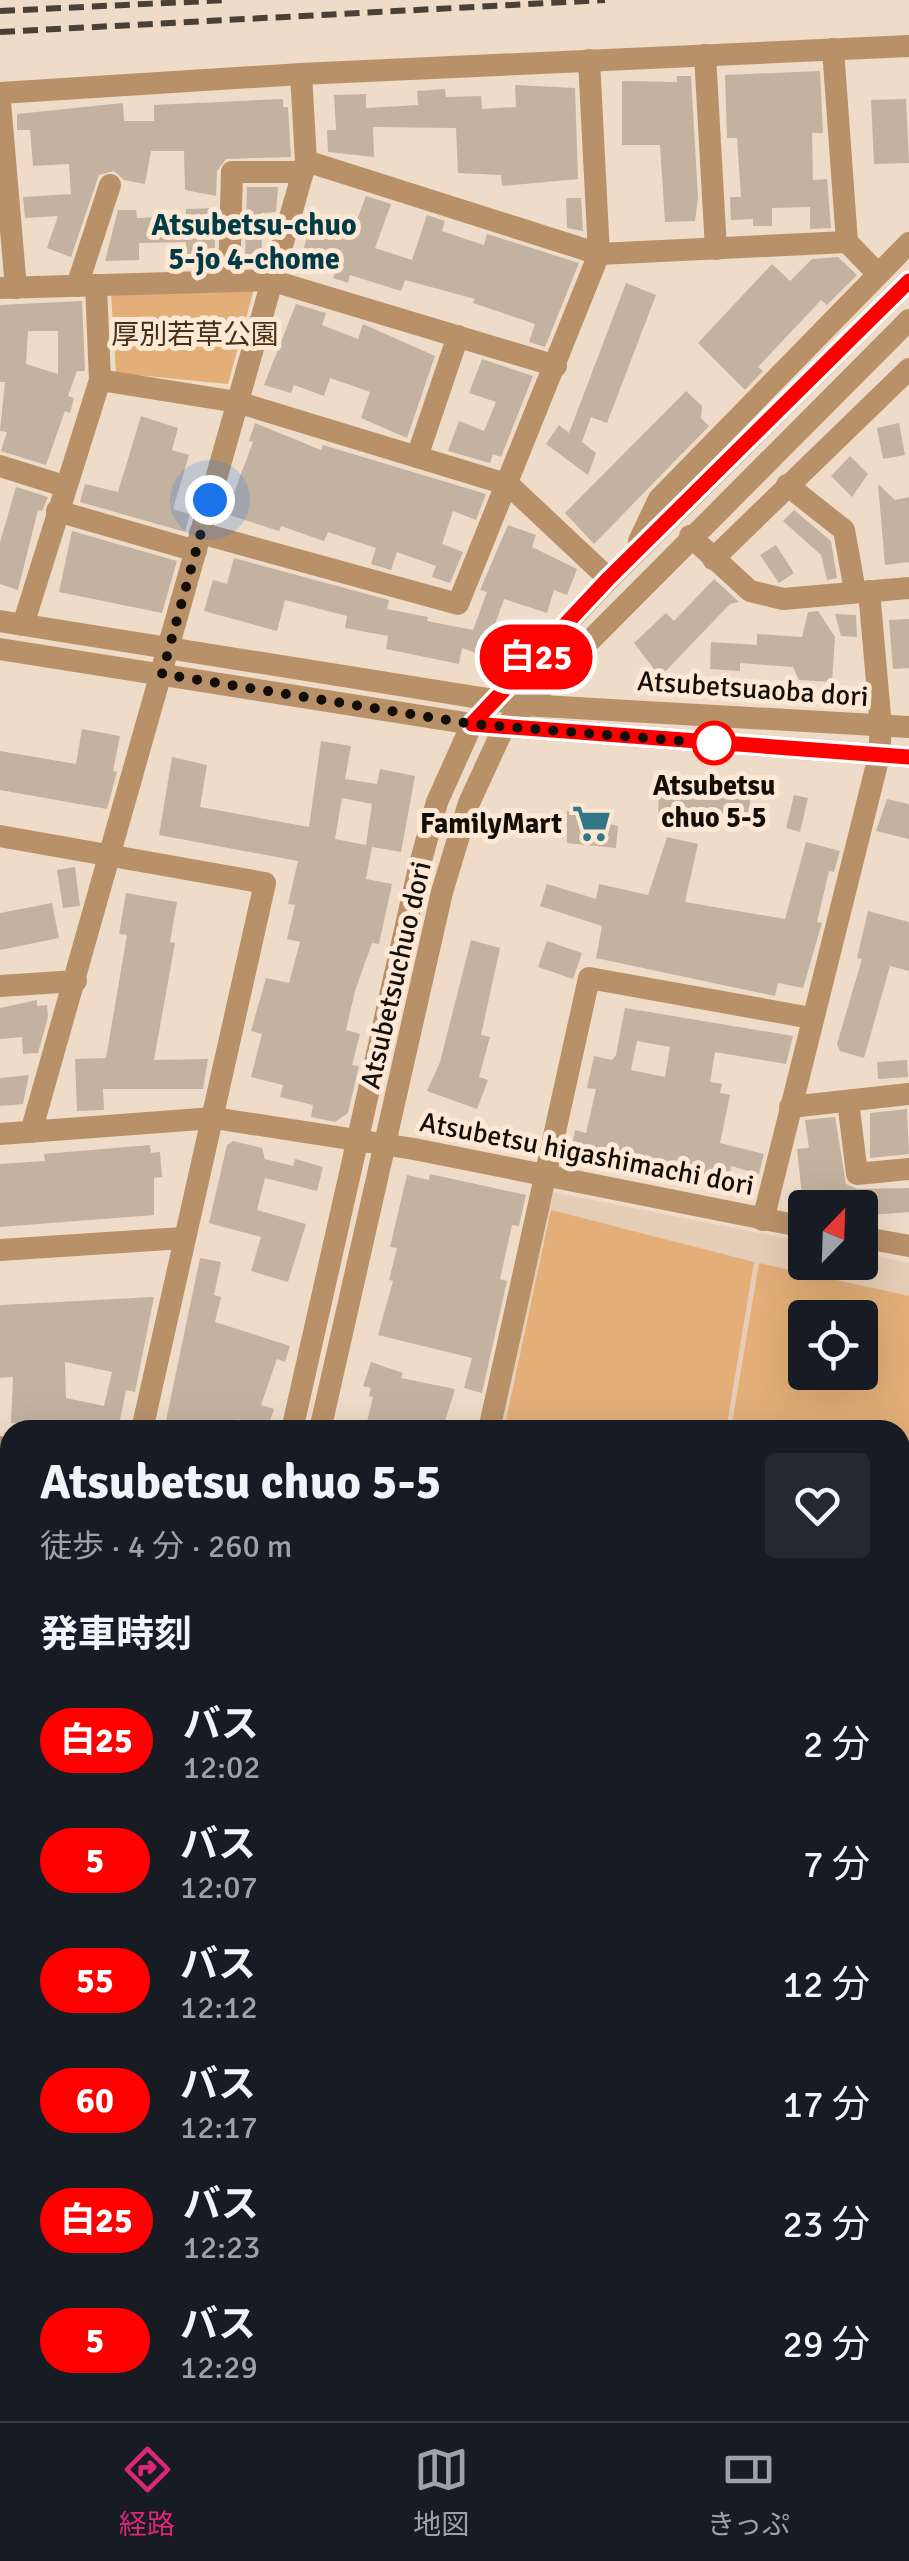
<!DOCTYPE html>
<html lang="ja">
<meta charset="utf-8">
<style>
:root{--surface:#171b24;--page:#242831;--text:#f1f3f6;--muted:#9ea1a6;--line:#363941;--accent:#db2777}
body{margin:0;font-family:Signika,"Noto Sans JP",sans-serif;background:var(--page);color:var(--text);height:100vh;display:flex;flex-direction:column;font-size:38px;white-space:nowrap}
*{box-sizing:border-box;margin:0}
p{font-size:32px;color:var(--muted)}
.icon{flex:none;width:55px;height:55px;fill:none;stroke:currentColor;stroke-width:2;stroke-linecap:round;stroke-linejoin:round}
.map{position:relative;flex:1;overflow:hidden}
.details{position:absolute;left:0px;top:1420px;width:910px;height:1002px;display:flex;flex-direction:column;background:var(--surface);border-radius:30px 30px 0 0;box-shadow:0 10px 40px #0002}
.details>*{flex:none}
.badge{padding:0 20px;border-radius:32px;font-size:35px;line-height:65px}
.needle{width:65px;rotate:23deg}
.tools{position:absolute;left:788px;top:1190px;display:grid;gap:20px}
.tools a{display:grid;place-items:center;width:90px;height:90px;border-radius:10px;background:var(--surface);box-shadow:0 10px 40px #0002;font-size:50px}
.you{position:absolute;width:50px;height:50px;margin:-25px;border:8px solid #fff;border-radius:50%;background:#1a73e8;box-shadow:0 0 0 15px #1a73e833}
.map>.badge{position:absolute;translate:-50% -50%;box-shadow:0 0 0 5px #fff}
h2{padding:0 40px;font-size:38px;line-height:90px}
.round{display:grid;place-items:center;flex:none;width:105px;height:105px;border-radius:10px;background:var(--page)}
.head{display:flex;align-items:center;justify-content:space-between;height:170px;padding:0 40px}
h1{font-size:48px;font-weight:700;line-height:75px}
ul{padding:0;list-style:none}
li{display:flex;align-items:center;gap:30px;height:120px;padding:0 40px}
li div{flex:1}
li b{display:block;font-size:38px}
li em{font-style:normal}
li .badge{min-width:110px;font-weight:700;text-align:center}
.tabs{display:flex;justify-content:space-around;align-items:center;height:140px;border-top:2px solid var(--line);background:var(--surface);font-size:28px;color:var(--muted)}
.tabs a{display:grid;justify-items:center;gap:5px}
.tabs .current{color:var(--accent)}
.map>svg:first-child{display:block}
.built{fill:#e6cdb5;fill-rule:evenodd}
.green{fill:#e3ae78;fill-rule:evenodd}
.building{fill:#c4b2a0;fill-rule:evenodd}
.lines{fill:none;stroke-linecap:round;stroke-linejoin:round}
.minor{stroke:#b99169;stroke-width:22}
.major{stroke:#8a5200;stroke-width:28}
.highway{stroke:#654624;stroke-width:30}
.rail{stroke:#494037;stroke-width:6;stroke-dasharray:15 8;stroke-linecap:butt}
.line-casing{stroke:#fff;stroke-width:22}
.line{stroke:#f00;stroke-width:15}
.walk{stroke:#140e08;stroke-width:10;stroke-dasharray:0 18}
.stop-dot{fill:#fff;stroke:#f00;stroke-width:5}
.labels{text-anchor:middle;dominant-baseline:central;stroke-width:10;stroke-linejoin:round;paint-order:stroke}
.park-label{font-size:28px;fill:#483016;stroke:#fce8d5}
.street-label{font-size:28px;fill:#140e08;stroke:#fce8d5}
.stop-label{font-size:28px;font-weight:bold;fill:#140e08;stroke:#fce8d5}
.poi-label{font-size:28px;font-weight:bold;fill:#140e08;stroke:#fce8d5;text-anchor:end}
.neighbourhood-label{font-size:30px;font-weight:bold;fill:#003c48;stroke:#fce8d5}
</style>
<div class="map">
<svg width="909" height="2421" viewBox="0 0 909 2421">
<rect width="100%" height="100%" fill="#eedbc8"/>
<g class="built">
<path d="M547,1191L805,1242V1262H860V1253L909,1263V1939L900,1943V1430H495ZM805,1318H860V1372H805Z"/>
<path d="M909,2061V2185L900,2188V2065Z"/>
<path d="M804,2413H897V2421H793Z"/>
</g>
<g class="green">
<path d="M254,289L228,384L116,373L111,293Z"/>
<path d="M551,1210L754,1262L726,1430H504Z"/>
<path d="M759,1263L909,1296V1641L900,1640V1430H731ZM805,1318H860V1372H805Z"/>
</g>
<g class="building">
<path d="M820,71L823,133H812L813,180L827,179L831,228L810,229V207L772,208V226H753V219L731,220L730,197H741L737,138H727L725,75Z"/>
<path d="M677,76H691L698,198L695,221L665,222L660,145H622V81L677,82Z"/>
<path d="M515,85L575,88L578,179L502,186L501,175L458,173L456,128L373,127L374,157L328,152L327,130H336L334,95L366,94V108L418,105L417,91L445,89L446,97L481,96L482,109L516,107Z"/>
<path d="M283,99V107H288L291,157L226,159L217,171L216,196L185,190L184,151H151L145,184L124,180L114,171L99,175L71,257L47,248L58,216L25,218L23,197L71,194L69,164L33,166L30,130H17V114L123,103L124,121H154V105Z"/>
<path d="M906,99L909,163L874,164L871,100Z"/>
<path d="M247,187H278L276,212L261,213L262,258H245Z"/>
<path d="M366,196L391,204L375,248L412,260L427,215L445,221L442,231L484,245L487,234L579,263L545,347L529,342L535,324L473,303L475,299L405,280L401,291L350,275L348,283L333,278L335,272L300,260L311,225L350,238Z"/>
<path d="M566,198H581L583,231L567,228Z"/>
<path d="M216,208L214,267H187L186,242L139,243V260L105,261L118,210H136L137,218L186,216V209Z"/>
<path d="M838,257L857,275L827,305L821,300L758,367L763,371L745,390L698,343L772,264L790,281L812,259Z"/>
<path d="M626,283L656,295L607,423L591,417L582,442L596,453L588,475L546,444L559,425L569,433Z"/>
<path d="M82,301L85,371H77L68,396L74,398L70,413L65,411L46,465L1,451L7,432L0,431L5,382H0V305ZM28,331H58V374L26,364Z"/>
<path d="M296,304L326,313L322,325L358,339L363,324L435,356L407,438L361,418L370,392L330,378L324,396L294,385L291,393L264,385Z"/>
<path d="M482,359L533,376L501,457L493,454L490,463L448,451L459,421L484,431L496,402L469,393Z"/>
<path d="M686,391L702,406L701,418L709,426L594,544L565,513Z"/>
<path d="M141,416L178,428L172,450L189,455L173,509L190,514L185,532L80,502L85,484L118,492Z"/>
<path d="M255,423L321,450L323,445L486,494L476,520L453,511L442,544L463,552L450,583L432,577L436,566L397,552L391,570L371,564L376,548L328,532L324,541L281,526L279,531L226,514L253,442L249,441Z"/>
<path d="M899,423L905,455L883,459L877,428Z"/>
<path d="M850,456L868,474L852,497L831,476Z"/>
<path d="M878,484L895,500L909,497V562L885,565Z"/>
<path d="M16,487L48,497L42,511L38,510L18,590L0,584V542Z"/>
<path d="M794,510L831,541L837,578L827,580L821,555L783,521Z"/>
<path d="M508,525L536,535L532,547L577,569L567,595L554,590L547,613L504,599L494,627L519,636L511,658L498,653L496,660L462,648L459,664L386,649L388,636L345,628L347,616L285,600L277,631L204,611L213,580L227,584L234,558L389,600L387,609L428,617L427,621L473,630L487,592L480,590Z"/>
<path d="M72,531L177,561L162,613L59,592Z"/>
<path d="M776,545L794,573L779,583L760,555Z"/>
<path d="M714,579L739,602L730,604L660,677L634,643L666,613L674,621Z"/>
<path d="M818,611L835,637L832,682L799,680L793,667L740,663V671L710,669L711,642L757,645V634L802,637L808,612Z"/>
<path d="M835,614L856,615L857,637L841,636Z"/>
<path d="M909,619V668L893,669L889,620Z"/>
<path d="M82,729L120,736L113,771L117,772L107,809L0,790V751L76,764Z"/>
<path d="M321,741L351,746L345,779L377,784L380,769L415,776L401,852L372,847L366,879L392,884L379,944L372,943L355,991L346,1030L360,1034L352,1065L359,1066L348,1113L335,1122L311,1117L313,1105L280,1097L283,1085L251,1077L262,1034L251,1031L266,978L289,983L300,942L287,939L295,905L288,904L298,861L159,835L172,757L207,765L200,807L309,827ZM342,798L372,804L366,845L335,839Z"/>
<path d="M708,781L752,786L748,818L658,813L659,787Z"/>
<path d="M794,795L808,798L800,832L786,828Z"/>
<path d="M887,799L909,804V839L876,831Z"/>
<path d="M567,811L606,815L605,823L618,826L616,848L567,843Z"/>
<path d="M667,837L698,844L685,902L785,919L806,842L840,851L834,872L829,871L817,922L822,923L803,988L778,983L775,996L596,958L602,926L540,906L547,884L596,899L599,884L648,895Z"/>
<path d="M75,867L80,906L63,908L57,870Z"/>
<path d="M126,893L177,902L170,942L175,943L154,1060L208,1059L203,1089H103L104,1110L77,1111L75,1059L106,1058L127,935L119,934Z"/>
<path d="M52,903L59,938L0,950V913Z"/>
<path d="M868,911L909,922V971L890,966L864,1058L840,1051L837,1044L862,959L857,958Z"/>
<path d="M471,940L500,948L481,1035L490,1037L479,1077L488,1080L477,1109L427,1091L440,1062Z"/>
<path d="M547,941L582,953L573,979L538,967Z"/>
<path d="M37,1000V1006L47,1005L48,1017L38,1053L23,1054L22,1037L0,1039V1008Z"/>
<path d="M625,1008L793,1036L786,1064L715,1052L710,1082L722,1084L720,1093L730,1095L720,1143L764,1154L759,1174L731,1166L727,1188L570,1155L575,1130L586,1133L596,1089L587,1088L594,1056L612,1060L616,1055ZM637,1041L670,1047L665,1077L631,1070Z"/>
<path d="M907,1060L908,1077L878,1079L877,1062Z"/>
<path d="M29,1075L23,1104L0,1106V1078Z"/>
<path d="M907,1109L909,1154L870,1158V1113Z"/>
<path d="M835,1117L846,1184L857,1189L909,1188V1212L860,1216V1208H852L850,1190L802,1195L797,1149L809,1148L805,1120Z"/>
<path d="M233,1141L262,1148L265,1159L293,1166L295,1159L323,1167L317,1191L265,1178L257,1210L306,1224L288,1282L251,1271L261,1237L209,1223L227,1145Z"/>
<path d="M150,1145L151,1153L160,1152L162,1177L154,1178V1215L0,1227V1164L45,1161L44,1154Z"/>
<path d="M430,1174L526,1195L519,1226L512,1225L500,1279L507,1281L482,1393L464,1388L472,1358L378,1335L393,1281L389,1280L397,1248L390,1247L407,1175L429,1180Z"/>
<path d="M200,1258L221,1262L214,1295L221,1297L215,1322L290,1346L285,1362L277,1359L261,1405L274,1409L267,1429L237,1419L234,1430H164Z"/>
<path d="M154,1297L135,1392L126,1390L118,1430L56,1426V1430H25V1424L11,1423L13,1377L0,1378V1305ZM65,1362L112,1372L104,1406L66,1398Z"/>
<path d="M371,1362L403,1373L401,1378L455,1389L442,1430H365L373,1397L369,1396L371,1388L363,1386Z"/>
</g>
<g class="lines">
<g class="minor">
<path d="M833,49L847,242L878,274"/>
<path d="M705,55L716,249"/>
<path d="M0,93L301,74L909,46"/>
<path d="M0,102L16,288"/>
<path d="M306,161L599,254L847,242"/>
<path d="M229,281L232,172H303"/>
<path d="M77,286L110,185"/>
<path d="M0,288L270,280L556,366"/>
<path d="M100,380L237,402L509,485L609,579"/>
<path d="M417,457L458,336"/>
<path d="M0,466L64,486"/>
<path d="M787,485L844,530L855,591"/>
<path d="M57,511L196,551"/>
<path d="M200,533L458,604L599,254L589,60"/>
<path d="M690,536L750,591L783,599L909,588"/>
<path d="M639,541L659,499L909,243"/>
<path d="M713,559L909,369"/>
<path d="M0,621L524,705L909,727"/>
<path d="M23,625L100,380L96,285"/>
<path d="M0,649L472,724L909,757"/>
<path d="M0,836L265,883L142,1430"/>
<path d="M0,986L76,981"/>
<path d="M848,1101L857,1174L909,1169"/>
<path d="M790,1107L909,1094"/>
<path d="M31,1132L306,161L301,74"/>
<path d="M0,1134L214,1118L414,1149L805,1227"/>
<path d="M763,1220L879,756L881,727L869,591"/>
<path d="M860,1237L909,1246"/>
<path d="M0,1250L183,1238"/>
<path d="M292,1430L419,868L437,802L472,724L609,579L909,281"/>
<path d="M320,1430L442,892L469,803L504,727L909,320"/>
<path d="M489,1430L589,978L811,1018"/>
<path d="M0,1447L10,1449"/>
<path d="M0,1554H10"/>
<path d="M0,1698L10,1697"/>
<path d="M0,1822L10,1797"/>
<path d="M0,1844L10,1848"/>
<path d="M900,2352L909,2381"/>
<path d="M155,2412L164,2421"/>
<path d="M284,2412L294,2421"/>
<path d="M653,2421L680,2412"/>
<path d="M748,2421L772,2412"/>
</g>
<g class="major">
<path d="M71,2421L73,2412"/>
<path d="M99,2421L101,2412"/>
</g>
<g class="highway">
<path d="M900,2021L909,2017"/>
<path d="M0,2288L10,2286"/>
</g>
<g class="rail">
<path d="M0,11L228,0"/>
<path d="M0,32L605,0"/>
<path d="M0,2204L10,2213"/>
<path d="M0,2224L10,2233"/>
<path d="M212,2412L221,2421"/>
</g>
</g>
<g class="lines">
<defs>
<path id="line" d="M909,281L608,579L472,724L909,757"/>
</defs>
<use href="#line" class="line-casing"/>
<use href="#line" class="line"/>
<path class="walk" d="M210,500L162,674L472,724L720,744L714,743"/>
</g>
<defs>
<symbol id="supermarket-bare" viewBox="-9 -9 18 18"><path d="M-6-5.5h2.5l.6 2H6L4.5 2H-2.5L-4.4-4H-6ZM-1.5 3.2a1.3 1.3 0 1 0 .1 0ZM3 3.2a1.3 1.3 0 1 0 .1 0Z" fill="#337687" stroke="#fce8d5" stroke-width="2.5" paint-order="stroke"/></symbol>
</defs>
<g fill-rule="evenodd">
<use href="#supermarket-bare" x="564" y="796" width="55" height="55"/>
</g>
<circle class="stop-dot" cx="714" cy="743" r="20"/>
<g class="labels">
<g class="park-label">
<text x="195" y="335">厚別若草公園</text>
</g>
<g class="street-label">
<text transform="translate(753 689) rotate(4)">Atsubetsuaoba dori</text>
<text transform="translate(396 975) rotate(-77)">Atsubetsuchuo dori</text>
<text transform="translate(587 1154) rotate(11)">Atsubetsu higashimachi dori</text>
</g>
<g class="stop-label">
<text x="714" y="786">Atsubetsu<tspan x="714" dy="32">chuo 5-5</tspan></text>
</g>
<g class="poi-label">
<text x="562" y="824">FamilyMart</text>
</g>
<g class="neighbourhood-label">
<text x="254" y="225">Atsubetsu-chuo<tspan x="254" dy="34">5-jo 4-chome</tspan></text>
</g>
</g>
</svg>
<div class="tools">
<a><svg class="needle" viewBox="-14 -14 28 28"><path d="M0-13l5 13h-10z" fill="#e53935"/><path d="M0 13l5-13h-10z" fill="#9ea1a6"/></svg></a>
<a><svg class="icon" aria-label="locate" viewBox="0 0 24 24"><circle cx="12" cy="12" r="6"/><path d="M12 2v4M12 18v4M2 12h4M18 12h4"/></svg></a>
</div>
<div class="you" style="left:210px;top:500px"></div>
<b class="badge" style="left:536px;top:657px;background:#f00;color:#fff">白25</b>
<section class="details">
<div class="head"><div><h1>Atsubetsu chuo 5-5</h1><p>徒歩 · 4 分 · 260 m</p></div><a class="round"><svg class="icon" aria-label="heart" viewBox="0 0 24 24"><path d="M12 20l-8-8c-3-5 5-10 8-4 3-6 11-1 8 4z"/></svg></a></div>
<h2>発車時刻</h2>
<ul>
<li><span class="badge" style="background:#f00;color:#fff">白25</span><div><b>バス</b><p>12:02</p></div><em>2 分</em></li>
<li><span class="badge" style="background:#f00;color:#fff">5</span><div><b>バス</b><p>12:07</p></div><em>7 分</em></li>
<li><span class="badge" style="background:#f00;color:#fff">55</span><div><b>バス</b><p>12:12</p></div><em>12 分</em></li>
<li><span class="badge" style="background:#f00;color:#fff">60</span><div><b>バス</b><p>12:17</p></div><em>17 分</em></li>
<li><span class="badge" style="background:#f00;color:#fff">白25</span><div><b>バス</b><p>12:23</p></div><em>23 分</em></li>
<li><span class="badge" style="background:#f00;color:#fff">5</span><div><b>バス</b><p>12:29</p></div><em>29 分</em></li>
</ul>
</section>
</div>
<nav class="tabs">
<a class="current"><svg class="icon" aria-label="directions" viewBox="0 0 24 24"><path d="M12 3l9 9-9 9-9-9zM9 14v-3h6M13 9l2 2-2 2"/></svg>経路</a>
<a><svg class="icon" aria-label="map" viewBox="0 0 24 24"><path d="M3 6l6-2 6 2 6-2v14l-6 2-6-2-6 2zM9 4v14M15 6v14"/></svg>地図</a>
<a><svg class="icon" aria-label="tickets" viewBox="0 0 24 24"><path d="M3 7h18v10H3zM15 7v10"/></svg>きっぷ</a>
</nav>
